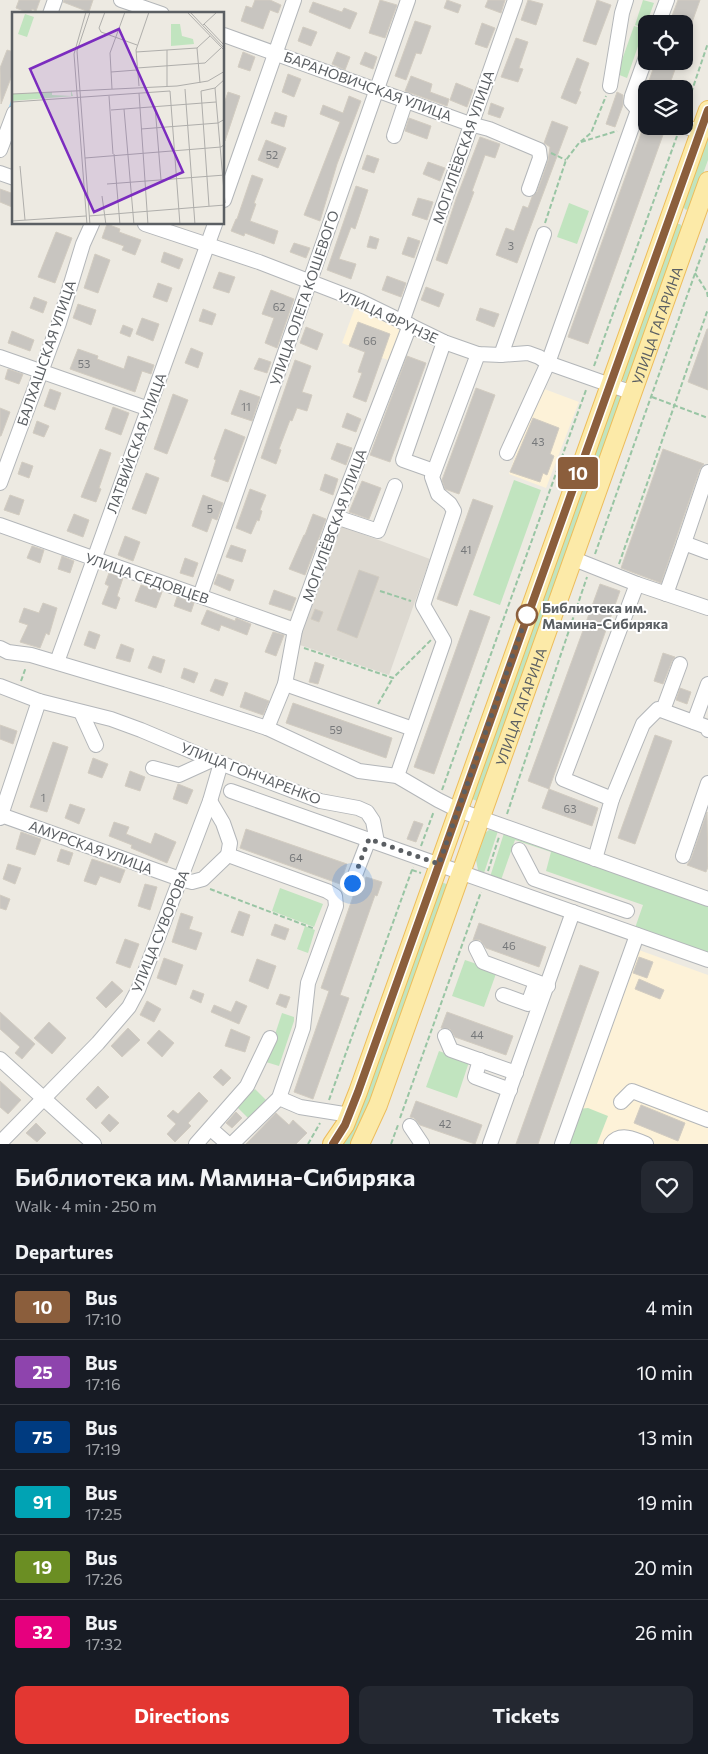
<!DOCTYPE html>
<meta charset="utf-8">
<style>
:root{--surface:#171b24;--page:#242831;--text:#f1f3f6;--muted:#9ea1a6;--line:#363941;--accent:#e33732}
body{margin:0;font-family:Commissioner,sans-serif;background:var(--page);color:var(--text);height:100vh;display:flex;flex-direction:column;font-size:19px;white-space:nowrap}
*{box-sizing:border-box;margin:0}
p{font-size:16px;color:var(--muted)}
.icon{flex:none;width:28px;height:28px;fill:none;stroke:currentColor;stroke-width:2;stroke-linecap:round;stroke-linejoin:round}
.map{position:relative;height:1144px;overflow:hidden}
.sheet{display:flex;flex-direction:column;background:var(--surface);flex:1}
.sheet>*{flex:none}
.badge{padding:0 10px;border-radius:4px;font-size:18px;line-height:32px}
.controls{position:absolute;left:638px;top:15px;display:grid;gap:10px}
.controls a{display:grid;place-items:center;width:55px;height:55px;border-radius:10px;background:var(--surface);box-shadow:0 2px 8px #0003;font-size:25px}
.you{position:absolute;width:25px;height:25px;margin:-12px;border:4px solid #fff;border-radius:50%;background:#1a73e8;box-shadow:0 0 0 8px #1a73e833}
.map>.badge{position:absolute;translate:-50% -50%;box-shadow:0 0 0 2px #fff}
h2{padding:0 15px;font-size:19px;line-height:45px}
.round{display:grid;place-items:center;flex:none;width:52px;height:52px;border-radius:10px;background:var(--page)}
.head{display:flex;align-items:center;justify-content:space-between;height:85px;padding:0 15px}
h1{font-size:24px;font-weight:700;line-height:38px}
.primary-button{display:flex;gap:10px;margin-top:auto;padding:10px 15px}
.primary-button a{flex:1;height:58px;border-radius:10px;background:var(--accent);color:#fff;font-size:20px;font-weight:700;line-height:58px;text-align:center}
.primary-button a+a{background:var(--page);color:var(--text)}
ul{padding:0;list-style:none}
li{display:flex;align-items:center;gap:15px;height:65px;padding:0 15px;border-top:1px solid var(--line)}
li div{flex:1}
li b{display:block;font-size:19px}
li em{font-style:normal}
li .badge{min-width:55px;font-weight:700;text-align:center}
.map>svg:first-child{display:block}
.commercial{fill:#fdf2d8}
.education{fill:#ddd9d1}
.green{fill:#c1e4bf}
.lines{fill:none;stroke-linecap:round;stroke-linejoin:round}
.stream{stroke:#a3dafc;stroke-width:3}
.building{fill:#c8c5c0;stroke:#d2ccc1}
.minor-casing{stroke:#b3b6b9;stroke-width:16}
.major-casing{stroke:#edbd5c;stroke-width:20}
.path{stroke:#99c5a4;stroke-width:2;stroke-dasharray:5 2.5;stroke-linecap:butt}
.minor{stroke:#fff;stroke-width:14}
.major{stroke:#fceaa8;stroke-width:18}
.line-casing{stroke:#fff;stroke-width:11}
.line{stroke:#8b5e3c;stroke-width:8}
.walk{stroke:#5b5f63;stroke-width:5;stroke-dasharray:0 9}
.stop-dot{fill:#fff;stroke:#8b5e3c;stroke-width:2.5}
.labels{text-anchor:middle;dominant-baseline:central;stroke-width:4;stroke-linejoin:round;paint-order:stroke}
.number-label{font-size:11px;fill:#76787a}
.street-label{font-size:14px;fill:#5b5f63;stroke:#fff}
.stop-label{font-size:14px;font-weight:bold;fill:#5b5f63;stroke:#fff;text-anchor:start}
.inset-road{fill:none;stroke:#afaeab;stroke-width:1}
.view{fill:#7b2cbf;fill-opacity:0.15;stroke:#7b2cbf;stroke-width:2.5}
.inset-edge{fill:none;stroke:#5b5f63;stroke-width:2.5}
</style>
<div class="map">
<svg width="708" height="1144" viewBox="0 0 708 1144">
<rect width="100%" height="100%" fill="#edeae2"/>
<g class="commercial">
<path d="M356,305L401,330L388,360L342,343Z"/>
<path d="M539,387L579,402L546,488L509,474Z"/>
<path d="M636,949L708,975V1144H570Z"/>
</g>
<path class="education" d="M338,525L430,559L389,675L300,645L299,629Z"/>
<g class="green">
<path d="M643,0L654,3L645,28L635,25Z"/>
<path d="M634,26L644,29L627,78L617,74Z"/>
<path d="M708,132V160L691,207L686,210L682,206Z"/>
<path d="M569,203L589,211L577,244L557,237Z"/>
<path d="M677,224H680L683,228L629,381L624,382L621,378L675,225Z"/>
<path d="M614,396L617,395L621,398L479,802L470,798Z"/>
<path d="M514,480L541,490L500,605L473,595Z"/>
<path d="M489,830L498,831L484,873L478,870L476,860L485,833Z"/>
<path d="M504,833L708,901V955L635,928L643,905L546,871L551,852L515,840L501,880L490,877Z"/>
<path d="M441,882L449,885L367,1114L351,1144H342Z"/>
<path d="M280,888L323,904L314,927L272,911Z"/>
<path d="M305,926L315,930L308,953L297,949Z"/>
<path d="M465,960L497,971L484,1007L452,996Z"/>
<path d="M282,1013L294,1017V1021L279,1066L266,1062Z"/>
<path d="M439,1051L469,1062L457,1098L426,1087Z"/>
<path d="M255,1089L266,1100L248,1118L237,1107Z"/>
<path d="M588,1108L608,1116L597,1144H566L578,1109Z"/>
</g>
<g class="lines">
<path class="stream" d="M9,111L14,97"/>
</g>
<g class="building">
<path d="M19,0H40L36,11L32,9L31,14L16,8Z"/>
<path d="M64,0H93L89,12L63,2Z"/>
<path d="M255,0H270L281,5L278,13L270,10L263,29L241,21L246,6L252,8Z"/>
<path d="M380,0L397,5L385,38L369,33Z"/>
<path d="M447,0L461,5L458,13L444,8Z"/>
<path d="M488,0H505L501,13L485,7Z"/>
<path d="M528,0L543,4L536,25L521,20Z"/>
<path d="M597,0L611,5L596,45L583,41Z"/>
<path d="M678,0H700L685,42L684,24H669Z"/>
<path d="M313,2L342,12L344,8L357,13L350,29L309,12Z"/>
<path d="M415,21L431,26L421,54L416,53L406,80L395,76Z"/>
<path d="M482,23L495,28L487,48L475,44Z"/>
<path d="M303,27L317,32L311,46L298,41Z"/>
<path d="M516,38L528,42L519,68L523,69L518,82L501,77Z"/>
<path d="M7,50L14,52V70L1,104L0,68Z"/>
<path d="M243,52L255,57L250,71L238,67Z"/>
<path d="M337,52L350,57L345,70L332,64Z"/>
<path d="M365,52L377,57L373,69L360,64Z"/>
<path d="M577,58L589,63L579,91L581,92L576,104L561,98Z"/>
<path d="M656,61H678L668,89H646Z"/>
<path d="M288,74L301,79L294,97L282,92Z"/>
<path d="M411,76L432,84L430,92L449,99L447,106L405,91Z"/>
<path d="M456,83L473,90L467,107L450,100Z"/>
<path d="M228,92L240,96L225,141L224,104Z"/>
<path d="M617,92L623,95V105L615,127L606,124Z"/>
<path d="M349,96L361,101L337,164L320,221L304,215L340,122L320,114L323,105L343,113Z"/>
<path d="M491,103L504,108L500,118L488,114Z"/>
<path d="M275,112L287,116L284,127L271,123Z"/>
<path d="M409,118L431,126L427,139L405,131Z"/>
<path d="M552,121L568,127L517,263L496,255L506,228L514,231L523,206L528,208L532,197L537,192L548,161L550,147L544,143Z"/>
<path d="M644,125L664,132L588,344L568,337Z"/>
<path d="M480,137L500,144L495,158L485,155L472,191L474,192L447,264L436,260L456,199Z"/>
<path d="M266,140L286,148L278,168L258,160Z"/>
<path d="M367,155L379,159L374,173L362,169Z"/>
<path d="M428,162L445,168L440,181L423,174Z"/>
<path d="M252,175L263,179L254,203L256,204L250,221L278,231L274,244L245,233L244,236L231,231L236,219H237Z"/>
<path d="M356,186L368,190L355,229L351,227L339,259L356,264L351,279L327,270Z"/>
<path d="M0,189L14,194L12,207L0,202Z"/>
<path d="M418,198L433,202L427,220L412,215Z"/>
<path d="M107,224L120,229L119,232L141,240L135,255L122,250L124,246L102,238Z"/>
<path d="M56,232L72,238L55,283L38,277Z"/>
<path d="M370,236L379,239L376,249L367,247Z"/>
<path d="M408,237L420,241L414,258L402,254Z"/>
<path d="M294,243L310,248L306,258L290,252Z"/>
<path d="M164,252L183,259L179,269L161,262Z"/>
<path d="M95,254L110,260L98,293L84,288Z"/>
<path d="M219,272L235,277L229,293L213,288Z"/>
<path d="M387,276L406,283L401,297L382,290Z"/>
<path d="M158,283L172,288L167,302L153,297Z"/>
<path d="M426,287L444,294L439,307L421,300Z"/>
<path d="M271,290L294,299L277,348L265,343L274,318L262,314Z"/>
<path d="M34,297L47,302L43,313L30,308Z"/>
<path d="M78,304L96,310L91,325L73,318Z"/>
<path d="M480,308L499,314L494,327L476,320Z"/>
<path d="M203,309L216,314L212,325L199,321Z"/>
<path d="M142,318L159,324L153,341L136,334Z"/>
<path d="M358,322L390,334L366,402L353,397L362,373L358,372L365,352L349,346Z"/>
<path d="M123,325L133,329L130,337L120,333Z"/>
<path d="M306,327L323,334L317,350L300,343Z"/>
<path d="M707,329H708V390L688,382Z"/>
<path d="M12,331L34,340L30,351L8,343Z"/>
<path d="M191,348L203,353L198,368L185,363Z"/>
<path d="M78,349L98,356L97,359L124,369L128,356L154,365L151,374L142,371L135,392L70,369Z"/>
<path d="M407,356L426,363L390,462L370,455Z"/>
<path d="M259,358L271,362L267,373L254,369Z"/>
<path d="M295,360L311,366L302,392L312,395L307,411L297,408L292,421L290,420L279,449L281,450L276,464L261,458Z"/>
<path d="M8,369L23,374L19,384L5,379Z"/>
<path d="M476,388L495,395L459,494L445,489L442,480Z"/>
<path d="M50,389L61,393L55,410L44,406Z"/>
<path d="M240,390L260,397L252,421L231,414Z"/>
<path d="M173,394L188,400L167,454L154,449Z"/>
<path d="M113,407L129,413L121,435L105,429Z"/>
<path d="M0,408L10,412L1,436H0Z"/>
<path d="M347,413L361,419L356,432L342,427Z"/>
<path d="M533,418L559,428L550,454L554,456L547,475L543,473L540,482L510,472Z"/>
<path d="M37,421L49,426L44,437L33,433Z"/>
<path d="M225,429L245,437L228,482L211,476L216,460L214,459Z"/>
<path d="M337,443L352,448L346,465L331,459Z"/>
<path d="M100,449L111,453L99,488L101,489L96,502L81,497Z"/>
<path d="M663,449L704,464L700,469L661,583L621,568Z"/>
<path d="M22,462L33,466L29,478L18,474Z"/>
<path d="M146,473L159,478L146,514L132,509Z"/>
<path d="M325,474L338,479L333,495L320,490Z"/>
<path d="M362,481L381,488L369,519L349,512Z"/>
<path d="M250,489L266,495L260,510L262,511L259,521L257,520L251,534L236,528Z"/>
<path d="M10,495L24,500L19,515L4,510Z"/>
<path d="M203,495L223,503L217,520L212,518L207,532L192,526Z"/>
<path d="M473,499L493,506L457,606L437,599Z"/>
<path d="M74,514L89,520L83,537L67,531Z"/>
<path d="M313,514L326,519L305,575L289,569L304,535H305Z"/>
<path d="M125,536L140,542L133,561L118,555Z"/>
<path d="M231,545L246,550L242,562L226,557Z"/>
<path d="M32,546L44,550L40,563L27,558Z"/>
<path d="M62,556L74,561L70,573L58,569Z"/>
<path d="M185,558L198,563L193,577L180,573Z"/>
<path d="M359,570L379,577L357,638L337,630Z"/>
<path d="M109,573L123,578L117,596L120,598L116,609L102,604L109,586L105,584Z"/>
<path d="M218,574L234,580L230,591L214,584Z"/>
<path d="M600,584L620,591L549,789L528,781Z"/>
<path d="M141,585L162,592L156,608L135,601Z"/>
<path d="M274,590L296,598L291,611L269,604Z"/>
<path d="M177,597L194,603L191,612L174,606Z"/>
<path d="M43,603L57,608L49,635L46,633L40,648L20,642L28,625L19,622L24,608L39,613Z"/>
<path d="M315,609L323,612L319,622L311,619Z"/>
<path d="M207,610L235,621L236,618L251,624L247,635L221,625L219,631L201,624Z"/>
<path d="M470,610L490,617L434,774L414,767Z"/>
<path d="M89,631L100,635L95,649L84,645Z"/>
<path d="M273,632L284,635L276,656L265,652Z"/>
<path d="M121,644L134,649L130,662L116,658Z"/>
<path d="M663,653L675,657L672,661L663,684L654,681Z"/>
<path d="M153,656L165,660L161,673L148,668Z"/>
<path d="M315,662L324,665L318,684L309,682Z"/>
<path d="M184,668L198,673L194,683L181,678Z"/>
<path d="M215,679L228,683L223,696L210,691Z"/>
<path d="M680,688L691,692L687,704L676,700Z"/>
<path d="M245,692L269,701L263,715L240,707Z"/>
<path d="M293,703L392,738L386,758L286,723Z"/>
<path d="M0,725L17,731L13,744L0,739Z"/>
<path d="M655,735L672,741L635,844L618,838Z"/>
<path d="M53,742L68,747L47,812L30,807Z"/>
<path d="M93,758L108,764L102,778L88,773Z"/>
<path d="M130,771L145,777L140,791L125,786Z"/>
<path d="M178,784L193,790L187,804L173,799Z"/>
<path d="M549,789L598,808L592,826L542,808Z"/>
<path d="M70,804L85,809L79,824L65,818Z"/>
<path d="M707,812L708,867L706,872L687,865L691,859Z"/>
<path d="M414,821L423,824L416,842L407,839Z"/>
<path d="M114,822L129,827L126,834L151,844L155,833L176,842L167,863L131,848L132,845L109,836Z"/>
<path d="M246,829L347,864L340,884L240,848Z"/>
<path d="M21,832L41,839L35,855L16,849Z"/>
<path d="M61,849L73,853L69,865L57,861Z"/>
<path d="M92,859L125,870L120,883L100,876L96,885L84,881Z"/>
<path d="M8,864L21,868L15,884L3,879Z"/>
<path d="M366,877L382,882L377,896L375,895L340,995L349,998L313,1099L294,1092L329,991L321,988L355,891L358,889L362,890Z"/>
<path d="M145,884L157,887L150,910L138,906Z"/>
<path d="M0,895L10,899L6,910L0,908Z"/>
<path d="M239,911L250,915L243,936L231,932Z"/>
<path d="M181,913L193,917L189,929L202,933L196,950L172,942Z"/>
<path d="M479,923L546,947L539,967L486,948L480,940H473Z"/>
<path d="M275,924L289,929L285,940L271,935Z"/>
<path d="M125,939L139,944L130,968L116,963Z"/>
<path d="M639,957L653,962L647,978L633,973Z"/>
<path d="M164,958L183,965L176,985L157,978Z"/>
<path d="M257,959L276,966L268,989L249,981Z"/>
<path d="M580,965L599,972L587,1005L538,1144H516Z"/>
<path d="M639,979L664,990L660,999L635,989Z"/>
<path d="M112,981L123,991L106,1008L96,998Z"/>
<path d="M193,990L204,994L201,1003L190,998Z"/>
<path d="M280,994L290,997L286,1008L276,1004Z"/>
<path d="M147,1001L161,1009L154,1022L140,1015Z"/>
<path d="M236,1001L247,1006L239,1024L211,1012L214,1005L231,1012Z"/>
<path d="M0,1012L35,1044L22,1059L15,1053L20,1047L0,1029Z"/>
<path d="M447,1012L513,1036L506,1055L455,1037L450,1029L441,1028Z"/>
<path d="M49,1022L66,1038L52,1054L34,1038Z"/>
<path d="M128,1028L140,1040L122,1057L111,1046Z"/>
<path d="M231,1029L250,1037L245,1052L225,1046Z"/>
<path d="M159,1030L174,1043L162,1057L147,1043Z"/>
<path d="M221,1069L231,1078L223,1086L213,1077Z"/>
<path d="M0,1081L21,1100L8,1114L0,1107Z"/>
<path d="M98,1086L109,1097L96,1109L86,1099Z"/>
<path d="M199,1092L208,1101L188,1123L191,1126L175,1142L167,1134L176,1124L167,1116L173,1110L178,1114Z"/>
<path d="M416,1101L482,1125L475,1144L420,1125L414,1118L410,1117Z"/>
<path d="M641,1105L685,1123L678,1141L634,1123Z"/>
<path d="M236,1112L242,1118L232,1128L226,1123Z"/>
<path d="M276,1113L289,1125L293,1120L307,1133L296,1144H246Z"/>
<path d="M109,1114L119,1123L110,1132L101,1123Z"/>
<path d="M36,1123L46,1133L37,1142L26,1133Z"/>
</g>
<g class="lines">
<defs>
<g id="minor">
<path d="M121,0L162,14"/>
<path d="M50,14L55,0"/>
<path d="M658,24L667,0"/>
<path d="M224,35L470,124L489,129L539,150L540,158L529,189"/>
<path d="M610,86L622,13L626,0"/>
<path d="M638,110L631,102L632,96L646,57"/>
<path d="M684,126L700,132"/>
<path d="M394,136L406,100"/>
<path d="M0,150L14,113"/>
<path d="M0,173L14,178"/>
<path d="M224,200L294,0"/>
<path d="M145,224L259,262L360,301L444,342L478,354L501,355L528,353L539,357L548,363L633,393"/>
<path d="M402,322L515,0"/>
<path d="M501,355L544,234"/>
<path d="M0,357L149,409"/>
<path d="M507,453L548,363L638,110L646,113"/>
<path d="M434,471L403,460L444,342"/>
<path d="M0,483L59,323L83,244L92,224"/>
<path d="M336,517L378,531L395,486"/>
<path d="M0,525L295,630"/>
<path d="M684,543L708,472"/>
<path d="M574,559L637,584L708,608"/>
<path d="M666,594L684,543L708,552"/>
<path d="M200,596L408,0"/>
<path d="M0,648L8,652L31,655L162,694L267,728L359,771L397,776L438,800L458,810L708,899"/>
<path d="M57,662L215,224"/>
<path d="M285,684L413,729"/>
<path d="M0,686L39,701L111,719L141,730L212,760L320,801L358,808L367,812L373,821L377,842"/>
<path d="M663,710L680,664"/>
<path d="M81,712L96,745"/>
<path d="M694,722L708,684"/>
<path d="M267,728L285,684L295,630L336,517L410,325"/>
<path d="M153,768L179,775L212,760"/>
<path d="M397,776L444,641L423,605L454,511L450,504L438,494L432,477L478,354"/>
<path d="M231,791L708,960"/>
<path d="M612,799L643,724L658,709L707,727L708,730"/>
<path d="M210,801L223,823L230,843L228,855L327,891L335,896L336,906L308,983L303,1028L279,1098L232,1144"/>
<path d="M1,815L180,879L192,882L203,879L228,855"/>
<path d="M0,818L39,701"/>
<path d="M519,850L534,879L627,911"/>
<path d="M683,856L708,783"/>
<path d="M595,859L612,799L563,779L637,584"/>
<path d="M352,883L369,839"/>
<path d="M476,948L483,962L548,986"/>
<path d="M503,995L528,1004L536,982"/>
<path d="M445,1036L451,1050L516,1073"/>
<path d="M0,1059L94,1144"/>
<path d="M480,1060L475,1077L510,1090"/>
<path d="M279,1098L300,1107L350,1115"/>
<path d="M621,1102L632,1091L708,1120"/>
<path d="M410,1126L422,1144"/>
<path d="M211,1129L228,1144"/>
<path d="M0,1143L98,1043L129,1007L138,990L210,801L221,763"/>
<path d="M196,1144L247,1086L270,1038"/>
<path d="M490,1144L573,912"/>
<path d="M562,1144L637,935"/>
<path d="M611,1144C620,1132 635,1139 646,1144"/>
</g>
<g id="major">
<path d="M332,1144L345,1125L358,1092L708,110"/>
<path id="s1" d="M360,1144L378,1105L708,181"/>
</g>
</defs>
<use href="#minor" class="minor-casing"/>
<use href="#major" class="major-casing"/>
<g class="path">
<path d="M684,114L708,43"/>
<path d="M581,142L617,131"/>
<path d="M551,153L566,160"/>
<path d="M545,223L566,160L579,143L591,133L606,96"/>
<path d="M695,273L707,292L708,298"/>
<path d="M594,366L677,136"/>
<path d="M652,397L708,418"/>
<path d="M595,554L708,237"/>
<path d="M619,564L708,309"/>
<path d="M380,591L411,601"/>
<path d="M304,648L393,678L431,640"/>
<path d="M21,681L26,667"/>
<path d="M378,704L393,678"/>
<path d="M442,790L586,390"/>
<path d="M507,814L587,577"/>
<path d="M421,846L434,811"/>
<path d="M412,870L421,873"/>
<path d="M488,871L499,837"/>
<path d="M210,889L315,929"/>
<path d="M329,1100L413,867"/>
<path d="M400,1118L481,892"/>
<path d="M308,1144L320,1123"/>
<path d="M391,1144L398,1125"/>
</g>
<use href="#minor" class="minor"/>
<use href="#major" class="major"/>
</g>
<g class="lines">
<defs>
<path id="line" d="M333,1144L345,1125L358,1092L708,110"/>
</defs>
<use href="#line" class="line-casing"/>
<use href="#line" class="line"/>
<path class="walk" d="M352,883L369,839L439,864L527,615"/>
</g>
<circle class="stop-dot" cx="527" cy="615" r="10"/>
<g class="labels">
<g class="number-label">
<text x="272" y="154">52</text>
<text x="511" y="245">3</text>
<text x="279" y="306">62</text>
<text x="370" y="340">66</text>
<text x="84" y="363">53</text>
<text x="246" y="406">11</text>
<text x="538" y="441">43</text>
<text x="210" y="508">5</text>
<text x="466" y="549">41</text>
<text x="336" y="729">59</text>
<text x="43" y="797">1</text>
<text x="570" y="808">63</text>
<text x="296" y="857">64</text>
<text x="509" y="945">46</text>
<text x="477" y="1034">44</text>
<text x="445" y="1123">42</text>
</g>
<g class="street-label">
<text transform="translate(368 86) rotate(20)">БАРАНОВИЧСКАЯ УЛИЦА</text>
<text transform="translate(463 147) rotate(-71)">МОГИЛЁВСКАЯ УЛИЦА</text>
<text transform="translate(304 298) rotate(-71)">УЛИЦА ОЛЕГА КОШЕВОГО</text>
<text transform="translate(388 316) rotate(25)">УЛИЦА ФРУНЗЕ</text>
<text stroke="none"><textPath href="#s1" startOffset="871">УЛИЦА ГАГАРИНА</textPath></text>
<text transform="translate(46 353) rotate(-71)">БАЛХАШСКАЯ УЛИЦА</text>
<text transform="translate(136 443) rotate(-70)">ЛАТВИЙСКАЯ УЛИЦА</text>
<text transform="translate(334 525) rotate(-70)">МОГИЛЁВСКАЯ УЛИЦА</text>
<text transform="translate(147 578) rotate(19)">УЛИЦА СЕДОВЦЕВ</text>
<text stroke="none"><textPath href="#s1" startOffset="466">УЛИЦА ГАГАРИНА</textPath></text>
<text transform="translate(251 773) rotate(21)">УЛИЦА ГОНЧАРЕНКО</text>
<text transform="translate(91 847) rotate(20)">АМУРСКАЯ УЛИЦА</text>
<text transform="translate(160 931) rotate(-68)">УЛИЦА СУВОРОВА</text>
</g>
<g class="stop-label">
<text x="542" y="607">Библиотека им.<tspan x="542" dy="16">Мамина-Сибиряка</tspan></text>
</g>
</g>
<g transform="translate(12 12)">
<rect width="212" height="212" fill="#edeae2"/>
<path d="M13,2L22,5L15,25L6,22ZM159,12H168L170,24L181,27L182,32L159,34ZM59,78L61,84L0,89V82L40,80V83L59,84Z" fill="#c1e4bf"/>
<path class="inset-road" d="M74,0L62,42L75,213M78,0L65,39L78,213M93,0L87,16L89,20L125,33M175,0L213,39M178,0L213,37M192,12L213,34M191,13L205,0M185,36L188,71M155,38V74M124,40L185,36L198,24M125,56L193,51L209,36M99,60L125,58M127,74L124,38L137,0M203,76L213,191M100,77L98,41L113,0M173,77L183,213M127,81L136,213M0,82L165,74L196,69L213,59M97,84L101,142M0,90L158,79L168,213M143,94L149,168M112,97L122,213M99,98L204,90M129,117L206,111L213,107M102,142L108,213M73,146L209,135L213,132M8,154L13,208M95,172L213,163M90,184L94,213M197,194L189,79L203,76L213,67M77,204L213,193M0,209L74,204"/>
<path class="view" d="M107,17L171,160L82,200L18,57Z"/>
<rect width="212" height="212" class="inset-edge"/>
</g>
</svg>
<div class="controls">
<a><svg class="icon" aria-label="locate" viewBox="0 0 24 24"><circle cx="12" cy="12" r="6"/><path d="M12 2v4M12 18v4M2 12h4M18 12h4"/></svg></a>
<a><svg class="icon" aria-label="layers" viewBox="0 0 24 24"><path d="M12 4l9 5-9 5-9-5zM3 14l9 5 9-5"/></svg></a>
</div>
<div class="you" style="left:352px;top:883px"></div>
<b class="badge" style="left:578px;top:473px;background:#8b5e3c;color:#fff">10</b>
</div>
<section class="sheet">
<div class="head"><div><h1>Библиотека им. Мамина-Сибиряка</h1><p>Walk · 4 min · 250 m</p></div><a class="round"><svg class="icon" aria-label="heart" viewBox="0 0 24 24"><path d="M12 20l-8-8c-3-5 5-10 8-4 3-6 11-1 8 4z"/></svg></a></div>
<h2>Departures</h2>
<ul>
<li><span class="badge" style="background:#8b5e3c;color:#fff">10</span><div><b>Bus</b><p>17:10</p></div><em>4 min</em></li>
<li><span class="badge" style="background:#8e44ad;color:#fff">25</span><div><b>Bus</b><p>17:16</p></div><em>10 min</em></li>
<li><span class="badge" style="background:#003b80;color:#fff">75</span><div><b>Bus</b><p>17:19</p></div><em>13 min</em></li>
<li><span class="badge" style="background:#00a3b4;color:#fff">91</span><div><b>Bus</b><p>17:25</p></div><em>19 min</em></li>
<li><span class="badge" style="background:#6b8e23;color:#fff">19</span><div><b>Bus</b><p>17:26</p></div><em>20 min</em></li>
<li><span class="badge" style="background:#e6007e;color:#fff">32</span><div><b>Bus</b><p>17:32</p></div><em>26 min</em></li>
</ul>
<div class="primary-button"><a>Directions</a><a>Tickets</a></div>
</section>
